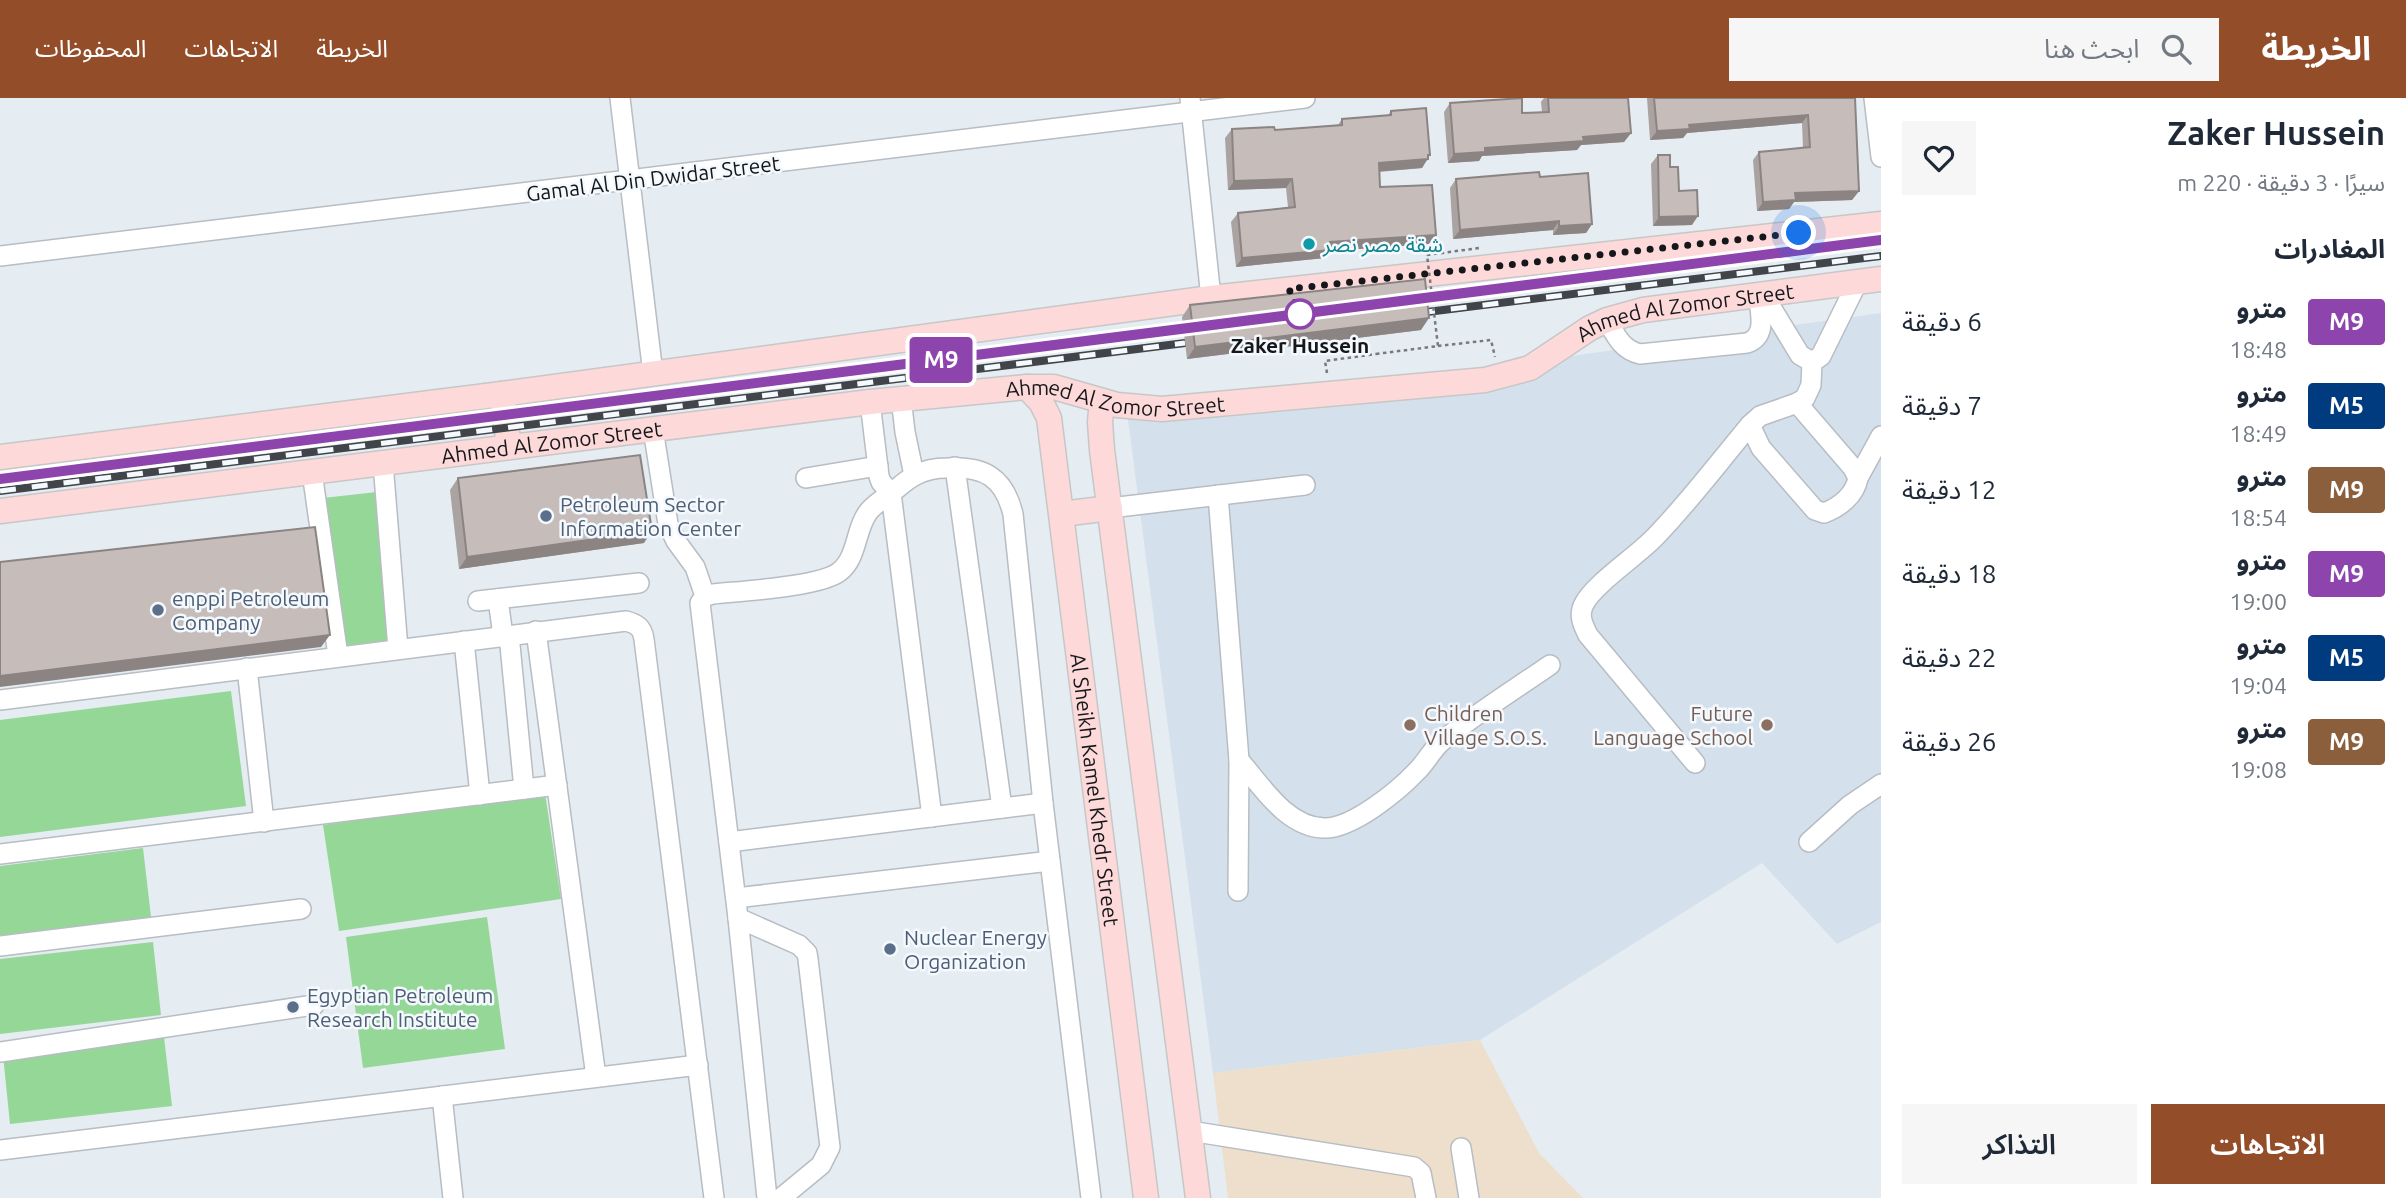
<!DOCTYPE html>
<html lang="ar">
<meta charset="utf-8">
<style>
:root{--surface:#fff;--page:#f6f6f7;--text:#1f2937;--muted:#747a83;--accent:#944d29}
body{margin:0;font-family:Ubuntu,"Noto Sans Arabic",sans-serif;background:var(--page);color:var(--text);direction:rtl;height:100vh;display:flex;flex-direction:column;font-size:26px;white-space:nowrap}
*{box-sizing:border-box;margin:0}
p{font-size:23px;color:var(--muted)}
.icon{flex:none;width:38px;height:38px;fill:none;stroke:currentColor;stroke-width:2;stroke-linecap:round;stroke-linejoin:round}
.map{position:relative;flex:1;overflow:hidden;direction:ltr}
.sheet{display:flex;flex-direction:column;background:var(--surface);width:525px}
.sheet>*{flex:none}
.badge{padding:0 14px;border-radius:5px;font-size:24px;line-height:46px}
.you{position:absolute;width:35px;height:35px;margin:-18px;border:5px solid #fff;border-radius:50%;background:#1a73e8;box-shadow:0 0 0 10px #1a73e833}
.map>.badge{position:absolute;translate:-50% -50%;box-shadow:0 0 0 4px #fff}
h2{padding:0 21px;font-size:26px;line-height:63px}
.round{display:grid;place-items:center;flex:none;width:74px;height:74px;border-radius:0px;background:var(--page)}
.overview{display:flex;align-items:center;justify-content:space-between;height:119px;padding:0 21px}
h1{font-size:33px;font-weight:600;line-height:52px}
.action{display:flex;gap:14px;margin-top:auto;padding:14px 21px}
.action a{flex:1;height:80px;border-radius:0px;background:var(--accent);color:#fff;font-size:28px;font-weight:600;line-height:80px;text-align:center}
.action a+a{background:var(--page);color:var(--text)}
ul{padding:0;list-style:none}
li{display:flex;align-items:center;gap:21px;height:84px;padding:0 21px}
li div{flex:1}
li b{display:block;font-size:26px}
li em{font-style:normal}
li .badge{min-width:77px;font-weight:700;text-align:center}
header{display:flex;align-items:center;gap:42px;box-sizing:border-box;height:98px;padding:0 35px;background:var(--accent);color:#fff}
header strong{font-size:33px}
nav{display:flex;gap:38px;margin-inline-start:auto;font-size:24px}
.search{width:490px;height:63px;background:var(--page);display:flex;align-items:center;gap:18px;box-sizing:border-box;padding:0 24px;border-radius:0px;color:var(--muted);font-size:26px}
main{display:flex;flex:1;min-height:0}
.map>svg:first-child{display:block}
.built{fill:#d4e1ec}
.industrial{fill:#eddfcc}
.green{fill:#94d797}
.lines{fill:none;stroke-linecap:round;stroke-linejoin:round}
.minor-casing{stroke:#b7bdc3;stroke-width:22}
.major-casing{stroke:#c7c7c8;stroke-width:27}
.path{stroke:#757a7e;stroke-width:2.5;stroke-dasharray:3.5 3.5;stroke-linecap:butt}
.minor{stroke:#fff;stroke-width:19}
.major{stroke:#fddad9;stroke-width:24}
.rail-casing{stroke:#414448;stroke-width:8}
.rail{stroke:#f4f9fe;stroke-width:5;stroke-dasharray:16;stroke-linecap:butt}
.path-bridge{stroke:#757a7e;stroke-width:2.5;stroke-dasharray:3.5 3.5;stroke-linecap:butt}
.wall{fill:#aaa3a1}
.shaded-wall{fill:#8b8483}
.building{fill:#c6bdbb;stroke:#8b8483;stroke-width:2}
.line-casing{stroke:#fff;stroke-width:16}
.line{stroke:#8e44ad;stroke-width:10}
.walk{stroke:#15171a;stroke-width:7;stroke-dasharray:0 12.6}
.culture-dot{fill:#0f9aa8;stroke:#f4f9fe;stroke-width:2.5}
.stop-dot{fill:#fff;stroke:#8e44ad;stroke-width:3.5}
.service-dot{fill:#5c6f8a;stroke:#f4f9fe;stroke-width:2.5}
.education-dot{fill:#8d6e63;stroke:#f4f9fe;stroke-width:2.5}
.labels{text-anchor:middle;dominant-baseline:central;stroke-width:5;stroke-linejoin:round;paint-order:stroke}
.street-label{font-size:21px;fill:#15171a;stroke:#f4f9fe}
.culture-label{font-size:21px;fill:#0d838f;stroke:#f4f9fe;text-anchor:start}
.stop-label{font-size:21px;font-weight:bold;fill:#15171a;stroke:#f4f9fe}
.service-label{font-size:21px;fill:#4e5e75;stroke:#f4f9fe;text-anchor:start}
.education-label{font-size:21px;fill:#785e54;stroke:#f4f9fe;text-anchor:start}
</style>
<header>
<strong>الخريطة</strong>
<div class="search"><svg class="icon" aria-label="search" viewBox="0 0 24 24"><circle cx="10" cy="10" r="6"/><path d="M15 15l6 6"/></svg>ابحث هنا</div>
<nav><a>الخريطة</a><a>الاتجاهات</a><a>المحفوظات</a></nav>
</header>
<main>
<section class="sheet">
<div class="overview"><div><h1>Zaker Hussein</h1><p>سيرًا · 3 دقيقة · 220 m</p></div><a class="round"><svg class="icon" aria-label="heart" viewBox="0 0 24 24"><path d="M12 20l-8-8c-3-5 5-10 8-4 3-6 11-1 8 4z"/></svg></a></div>
<h2>المغادرات</h2>
<ul>
<li><span class="badge" style="background:#8e44ad;color:#fff">M9</span><div><b>مترو</b><p>18:48</p></div><em>6 دقيقة</em></li>
<li><span class="badge" style="background:#003b80;color:#fff">M5</span><div><b>مترو</b><p>18:49</p></div><em>7 دقيقة</em></li>
<li><span class="badge" style="background:#8b5e3c;color:#fff">M9</span><div><b>مترو</b><p>18:54</p></div><em>12 دقيقة</em></li>
<li><span class="badge" style="background:#8e44ad;color:#fff">M9</span><div><b>مترو</b><p>19:00</p></div><em>18 دقيقة</em></li>
<li><span class="badge" style="background:#003b80;color:#fff">M5</span><div><b>مترو</b><p>19:04</p></div><em>22 دقيقة</em></li>
<li><span class="badge" style="background:#8b5e3c;color:#fff">M9</span><div><b>مترو</b><p>19:08</p></div><em>26 دقيقة</em></li>
</ul>
<div class="action"><a>الاتجاهات</a><a>التذاكر</a></div>
</section>
<div class="map">
<svg width="1881" height="1100" viewBox="0 0 1881 1100">
<rect width="100%" height="100%" fill="#e5ecf2"/>
<path class="built" d="M1881,215V824L1837,846L1762,765L1480,942L1213,975L1126,306L1426,278Z"/>
<path class="industrial" d="M1480,942L1539,1055L1583,1100H1228L1213,975Z"/>
<g class="green">
<path d="M377,394L391,542L343,548L323,400Z"/>
<path d="M231,593L246,708L0,739V622Z"/>
<path d="M545,695L561,801L339,833L323,727Z"/>
<path d="M143,750L151,819L0,838V768Z"/>
<path d="M487,819L505,951L363,970L346,839Z"/>
<path d="M153,844L161,917L0,936V861Z"/>
<path d="M164,939L172,1008L10,1026L3,957Z"/>
</g>
<g class="lines">
<defs>
<g id="minor">
<path d="M620,0L653,276"/>
<path d="M1190,0L1211,200"/>
<path d="M1874,0L1881,59"/>
<path d="M0,158L1305,0"/>
<path d="M1763,196L1800,257L1812,264L1821,258L1857,185"/>
<path d="M1607,222C1616,238 1622,252 1640,256L1747,245C1768,238 1760,214 1758,196"/>
<path d="M901,300L905,334L914,377"/>
<path d="M870,304L879,378L881,384L891,395L932,719"/>
<path d="M1750,327L1761,350L1815,412L1824,415C1840,409 1855,397 1858,380L1853,370L1797,305"/>
<path d="M653,331L668,426L676,443L695,469L705,498"/>
<path d="M383,365L398,551"/>
<path d="M955,369L1002,710"/>
<path d="M312,374L338,558"/>
<path d="M806,380L878,368"/>
<path d="M1858,380L1881,338"/>
<path d="M1218,397L1239,662L1238,793"/>
<path d="M1110,410L1305,387"/>
<path d="M498,501L503,538"/>
<path d="M478,503L639,485"/>
<path d="M536,533L596,979"/>
<path d="M509,537L524,691"/>
<path d="M464,543L480,697"/>
<path d="M247,570L264,724"/>
<path d="M0,602L626,523C637,526 642,529 644,541L714,1100"/>
<path d="M1239,662C1261,687 1286,729 1324,730C1352,731 1398,693 1417,673C1426,664 1432,652 1441,644C1475,616 1514,592 1550,567"/>
<path d="M1695,665L1588,537C1583,527 1578,517 1584,506C1594,486 1637,458 1655,439C1689,404 1719,364 1750,327L1760,318L1797,305L1805,300L1811,287L1812,264"/>
<path d="M729,744L1043,705"/>
<path d="M1809,744L1850,707L1881,686"/>
<path d="M0,756L557,687"/>
<path d="M736,800L1050,763"/>
<path d="M738,820L799,847L807,855L808,861L830,1049L821,1067L781,1100"/>
<path d="M0,848L301,811"/>
<path d="M0,954L314,907"/>
<path d="M442,998L453,1100"/>
<path d="M1190,1033L1414,1069L1421,1075L1426,1100"/>
<path d="M1461,1050L1469,1100"/>
<path d="M0,1052L698,967"/>
<path d="M767,1100L738,820L700,505L705,498L713,496C741,493 819,489 839,474C858,460 855,430 869,413C875,406 883,401 890,396C898,390 907,381 916,377C925,372 936,370 947,370C984,368 1004,379 1013,416L1043,705L1091,1100"/>
</g>
<g id="major">
<path id="s1" d="M1027,289L1041,304L1049,320L1146,1100"/>
<path d="M502,296L509,348"/>
<path d="M1102,303L1100,324L1102,352L1198,1100"/>
<path d="M0,359L502,296L1211,200L1881,126"/>
<path id="s2" d="M0,413L870,304L1027,289H1054L1117,307L1162,311L1485,282L1530,270L1590,230L1607,222L1643,212L1881,181"/>
<path d="M1062,416L1110,410"/>
</g>
</defs>
<use href="#minor" class="minor-casing"/>
<use href="#major" class="major-casing"/>
<g class="path">
<path d="M1438,248L1491,242L1495,259"/>
<path d="M1327,275L1325,263L1376,256"/>
</g>
<use href="#minor" class="minor"/>
<use href="#major" class="major"/>
<defs>
<g id="rail">
<path d="M1418,201L1881,142"/>
<path d="M1419,215L1881,158"/>
<path d="M0,381L1183,231"/>
<path d="M0,393L1185,245"/>
</g>
</defs>
<use href="#rail" class="rail-casing"/>
<use href="#rail" class="rail"/>
<path class="path-bridge" d="M1376,256L1438,248L1427,157L1479,150"/>
</g>
<g class="wall">
<path d="M1544,0H1628L1631,35L1624,44L1581,47L1577,52L1482,58L1479,63L1448,65L1444,14L1450,5L1522,15L1542,14L1541,4Z"/>
<path d="M1647,0H1855L1859,93L1852,102L1794,104L1789,111L1757,113L1753,62L1759,54L1803,50L1802,25L1687,35L1683,40L1650,42Z"/>
<path d="M1391,13L1428,60L1422,70L1379,74L1380,89L1429,146L1330,153L1325,160L1236,169L1231,124L1238,115L1288,109L1286,90L1228,92L1225,40L1232,31L1275,32L1338,27L1342,21L1388,17Z"/>
<path d="M1658,57L1670,69L1692,127L1653,128L1651,66Z"/>
<path d="M1540,79L1592,126L1586,135L1553,137V132L1453,141L1450,90L1456,81Z"/>
<path d="M1190,207L1421,232L1187,261L1182,219Z"/>
<path d="M458,380L644,445L459,471L450,392Z"/>
</g>
<g class="shaded-wall">
<path d="M1808,17L1802,25L1687,35L1683,40L1650,42L1657,33L1689,27Z"/>
<path d="M1631,35L1624,44L1581,47L1577,52L1482,58L1479,63L1448,65L1454,56L1485,50L1583,39Z"/>
<path d="M1430,57L1422,70L1372,74L1379,65Z"/>
<path d="M1292,81L1286,90L1228,92L1234,83Z"/>
<path d="M1859,93L1852,102L1794,104L1789,111L1757,113L1763,104L1795,95Z"/>
<path d="M1698,118L1692,127L1653,128L1659,119Z"/>
<path d="M1559,123L1553,132L1453,141L1460,132Z"/>
<path d="M1592,126L1586,135L1553,137L1559,128Z"/>
<path d="M1436,137L1429,146L1330,153L1325,160L1236,169L1242,160L1330,144Z"/>
<path d="M1429,220L1421,232L1187,261L1195,249Z"/>
<path d="M652,433L644,445L459,471L467,459Z"/>
<path d="M330,537L321,549L0,589V578Z"/>
</g>
<g class="building">
<path d="M1522,0V15L1549,14L1548,0H1628L1631,35L1583,39L1584,43L1485,50V54L1454,56L1450,5Z"/>
<path d="M1654,0H1855L1859,93L1795,95L1796,102L1763,104L1759,54L1810,49L1808,17L1689,27L1690,31L1657,33Z"/>
<path d="M1426,10L1430,57H1428V61L1379,65L1380,89L1432,87L1436,137L1330,144L1331,152L1242,160L1238,115L1295,109L1292,81L1234,83L1232,31L1274,29L1275,32L1342,27V21L1391,17V13Z"/>
<path d="M1658,57H1670V69H1678L1679,93L1697,92L1698,118L1659,119Z"/>
<path d="M1539,74L1540,79L1588,75L1592,126L1559,128V123L1460,132L1456,81Z"/>
<path d="M1425,181L1429,220L1195,249L1190,207Z"/>
<path d="M640,357L652,433L467,459L458,380Z"/>
<path d="M315,429L330,537L0,578V464Z"/>
</g>
<g class="lines">
<defs>
<path id="line" d="M0,381L1881,142"/>
</defs>
<use href="#line" class="line-casing"/>
<use href="#line" class="line"/>
<path class="walk" d="M1300,216L1289,191L1799,135"/>
</g>
<circle class="culture-dot" cx="1309" cy="146" r="7"/>
<circle class="stop-dot" cx="1300" cy="216" r="14"/>
<g class="service-dot">
<circle cx="546" cy="418" r="7"/>
<circle cx="158" cy="512" r="7"/>
<circle cx="890" cy="851" r="7"/>
<circle cx="293" cy="909" r="7"/>
</g>
<g class="education-dot">
<circle cx="1410" cy="627" r="7"/>
<circle cx="1767" cy="627" r="7"/>
</g>
<g class="labels">
<g class="street-label">
<text transform="translate(653 80) rotate(-7)">Gamal Al Din Dwidar Street</text>
<text stroke="none"><textPath href="#s2" startOffset="1712">Ahmed Al Zomor Street</textPath></text>
<text stroke="none"><textPath href="#s2" startOffset="1124">Ahmed Al Zomor Street</textPath></text>
<text stroke="none"><textPath href="#s2" startOffset="556">Ahmed Al Zomor Street</textPath></text>
<text stroke="none"><textPath href="#s1" startOffset="413">Al Sheikh Kamel Khedr Street</textPath></text>
</g>
<g class="culture-label">
<text x="1323" y="146">شقة مصر نصر</text>
</g>
<g class="stop-label">
<text x="1300" y="247">Zaker Hussein</text>
</g>
<g class="service-label">
<text x="560" y="406">Petroleum Sector<tspan x="560" dy="24">Information Center</tspan></text>
<text x="172" y="500">enppi Petroleum<tspan x="172" dy="24">Company</tspan></text>
<text x="904" y="839">Nuclear Energy<tspan x="904" dy="24">Organization</tspan></text>
<text x="307" y="897">Egyptian Petroleum<tspan x="307" dy="24">Research Institute</tspan></text>
</g>
<g class="education-label">
<text x="1424" y="615">Children<tspan x="1424" dy="24">Village S.O.S.</tspan></text>
<text x="1753" y="615" text-anchor="end">Future<tspan x="1753" dy="24">Language School</tspan></text>
</g>
</g>
</svg>
<div class="you" style="left:1799px;top:135px"></div>
<b class="badge" style="left:941px;top:262px;background:#8e44ad;color:#fff">M9</b>
</div>
</main>
